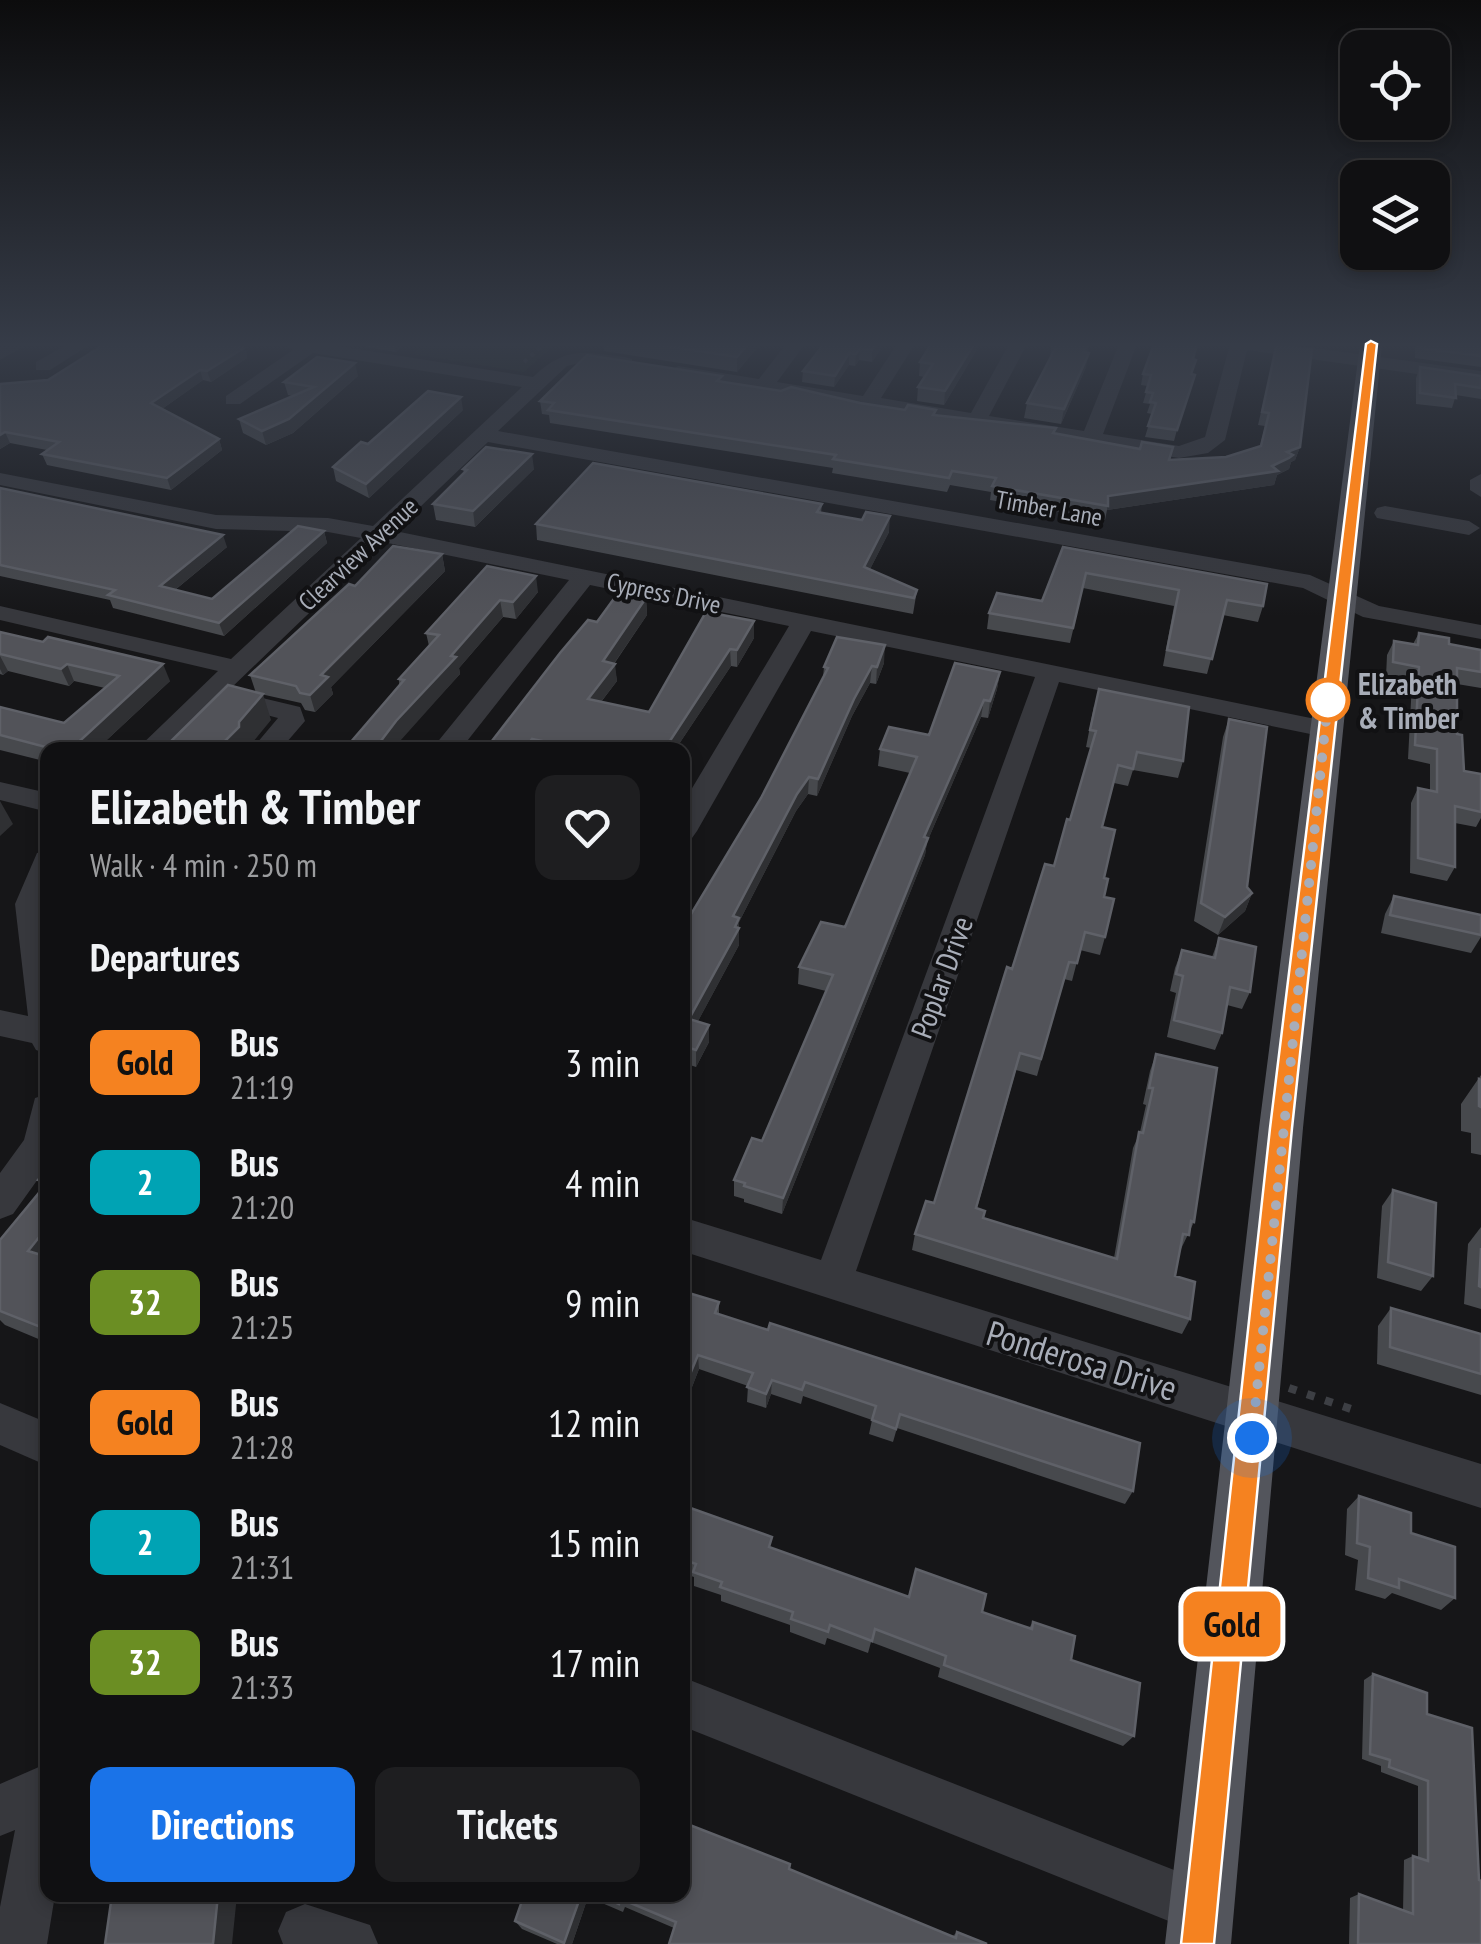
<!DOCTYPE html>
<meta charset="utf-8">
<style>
:root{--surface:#101012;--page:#1e1e20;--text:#f1f3f6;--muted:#9c9d9f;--line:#303032;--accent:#1a73e8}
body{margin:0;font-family:"PT Sans Narrow",sans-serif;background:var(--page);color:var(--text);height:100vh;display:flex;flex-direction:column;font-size:38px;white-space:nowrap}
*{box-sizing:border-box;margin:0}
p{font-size:32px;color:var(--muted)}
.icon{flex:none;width:55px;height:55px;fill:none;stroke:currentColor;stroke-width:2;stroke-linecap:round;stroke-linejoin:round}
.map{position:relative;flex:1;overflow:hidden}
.details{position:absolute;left:40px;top:742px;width:650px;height:1160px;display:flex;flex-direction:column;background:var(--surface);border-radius:20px;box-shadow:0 5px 15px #0003,0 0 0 2px var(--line)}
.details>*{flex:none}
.badge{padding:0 20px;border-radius:15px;font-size:35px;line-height:65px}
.fabs{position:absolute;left:1340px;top:30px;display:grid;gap:20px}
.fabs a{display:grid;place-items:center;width:110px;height:110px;border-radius:20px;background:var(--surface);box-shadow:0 5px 15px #0003,0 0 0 2px var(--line);font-size:50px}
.you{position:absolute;width:50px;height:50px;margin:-25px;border:8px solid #fff;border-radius:50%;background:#1a73e8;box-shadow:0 0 0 15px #1a73e833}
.map>.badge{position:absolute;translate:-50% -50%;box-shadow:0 0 0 5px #fff}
h2{padding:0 50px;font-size:38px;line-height:90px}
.round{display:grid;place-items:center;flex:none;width:105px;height:105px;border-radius:20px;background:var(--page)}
.headline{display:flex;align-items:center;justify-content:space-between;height:170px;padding:0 50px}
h1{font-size:48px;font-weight:600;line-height:75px}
.button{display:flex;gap:20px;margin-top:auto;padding:20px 50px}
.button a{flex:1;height:115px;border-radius:20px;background:var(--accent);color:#fff;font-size:40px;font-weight:600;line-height:115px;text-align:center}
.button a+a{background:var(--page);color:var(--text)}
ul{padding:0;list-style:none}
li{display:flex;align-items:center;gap:30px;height:120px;padding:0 50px}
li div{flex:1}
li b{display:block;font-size:38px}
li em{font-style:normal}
li .badge{min-width:110px;font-weight:700;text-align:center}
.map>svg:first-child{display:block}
.green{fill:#1e261f}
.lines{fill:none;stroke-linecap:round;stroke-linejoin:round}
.path-far1{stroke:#3d3f44;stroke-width:4;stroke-dasharray:4 5;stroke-linecap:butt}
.path{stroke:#3d3f44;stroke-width:8;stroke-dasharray:8 11;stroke-linecap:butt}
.minor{fill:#37383d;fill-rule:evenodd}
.major{fill:#53555c;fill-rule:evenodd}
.wall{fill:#47494d}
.shaded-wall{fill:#2f3033}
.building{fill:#525359;stroke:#5f6168;stroke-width:2.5}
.line{fill:#f58220;stroke:#fff;stroke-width:2.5}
.walk{stroke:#a8adb8;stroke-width:10;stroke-dasharray:0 18}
.stop-dot{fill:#fff;stroke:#f58220;stroke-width:5}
.labels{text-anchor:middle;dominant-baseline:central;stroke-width:8;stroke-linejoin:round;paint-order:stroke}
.far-street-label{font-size:25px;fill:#a8adb8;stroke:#111113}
.stop-label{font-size:30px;font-weight:bold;fill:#a8adb8;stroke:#111113;text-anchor:start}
.street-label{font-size:30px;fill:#a8adb8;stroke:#111113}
.near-street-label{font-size:35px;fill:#a8adb8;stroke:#111113}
</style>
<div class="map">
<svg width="1481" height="1944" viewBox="0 0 1481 1944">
<rect width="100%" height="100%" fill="#161618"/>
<path class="green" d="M424,344H555L524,372L412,354Z"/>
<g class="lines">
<path class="path-far1" d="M524,362L544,344"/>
<path class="path" d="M1289,1388L1354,1410"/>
<g class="minor">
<path d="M68,344H91L50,370H36V362Z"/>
<path d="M281,344H325L533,377C566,346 582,352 625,357L632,359V367L579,363L567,366L498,431L1310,575L1379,606L1481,625V639L1363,617L1303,588L488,442L395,531L1335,723L1339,729L1325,737L1059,682L856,1271L1481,1464V1508L682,1251V1217L821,1260L1035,677L811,631L697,831L692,838L682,841V805L789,626L590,585L460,750H431L569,580L383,542L229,690L300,707L305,721L280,750H251L278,718L216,702L166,750H136L218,671L0,620V606L231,659L361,538L328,532L216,529L0,485V473L216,515L328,518L373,526L522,387L313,353L240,404H226V396L293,350Z"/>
<path d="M786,344H805L777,382L863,396L897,344H915L881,398L971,413L1009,344H1027L989,416L1084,431L1119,344H1137L1103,434L1179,446L1205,437L1230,344H1286L1481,371V383L1247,350L1225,440L1208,453L1179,458L678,378L668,372L678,366L759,379Z"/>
<path d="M1481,474V497L1470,490V480Z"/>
<path d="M1385,506L1469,521L1480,528L1469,535L1377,518L1374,513L1377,508Z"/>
<path d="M0,782L48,793V812L0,800Z"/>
<path d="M48,850V1054L36,1050L32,1043L0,1036V1010L28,1016L15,904L37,853Z"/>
<path d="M48,1094V1165L13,1214L0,1219V1173L24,1140L35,1098Z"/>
<path d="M0,1403L48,1423V1466L0,1445Z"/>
<path d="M682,1677L1220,1888L1228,1907L1220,1926L1201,1934L682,1726Z"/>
<path d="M48,1763V1895H55L47,1944H0V1907L15,1830L0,1836V1784Z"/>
<path d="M305,1904L370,1925L378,1944H283L278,1931L286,1912Z"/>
</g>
<path class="major" d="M1360,344H1382L1303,1128L1231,1944H1165L1259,1128Z"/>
</g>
<g class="wall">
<path d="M365,344H405L396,352L366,347Z"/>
<path d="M603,344H760L737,372L604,351Z"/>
<path d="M824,344H884L872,362L859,360L855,366L849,365L834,387L802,382L803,371Z"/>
<path d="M927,344H980L944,405L917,401L918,387L925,377L919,376L920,362L927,351Z"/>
<path d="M1051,344H1090L1086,353V367L1061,424L1024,418L1027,403L1050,359Z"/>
<path d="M1415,344H1481V367L1415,358Z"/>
<path d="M1276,347L1300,447L1295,460L1291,462L1289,469L1277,475L1274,485L1107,510L1105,520L990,500L991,492L950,485L947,492L832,473L833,468L550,423L549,415L542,414L540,401L722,382L905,410H936L935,415L1055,434L1169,460L1226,457L1260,446L1265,426L1258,425Z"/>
<path d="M246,350L247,358L211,382L203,380L162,409L219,439L222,450L171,490L47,465L42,454L47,450L10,443L0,449V384L48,380Z"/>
<path d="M1193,359L1192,374L1174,441L1145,437L1152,414L1147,413L1150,404L1143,403L1148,386L1141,385L1143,374Z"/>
<path d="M1420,367L1481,376V399L1456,395L1452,408L1416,404V378Z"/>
<path d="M358,376L293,433L266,445L243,433L239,419L293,396L288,395L284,382Z"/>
<path d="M463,410L369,498L336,481L333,467L368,444Z"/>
<path d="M463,469H534L475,527L436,520L433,504L464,473Z"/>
<path d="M0,488L227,547L175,590L212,599L324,531L327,543L224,636L113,608L110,600L0,576Z"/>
<path d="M822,504L821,513L862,520L889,532L870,569L917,590L913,614L537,540L536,524Z"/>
<path d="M1063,547L1263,606L1258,622L1223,615L1207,674L1163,666L1174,606L1083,588L1070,643L987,629L989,613L1042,601Z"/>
<path d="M442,554L445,571L331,687L333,694L315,712L305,710L301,703L256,693L250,675L355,586Z"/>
<path d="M487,566L538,592L516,619L503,617L459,668L460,674L400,739L399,679L429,646L426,633Z"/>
<path d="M646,598L647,615L614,664L617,681L601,702L649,712L754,621V638L737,667L731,666L675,750H485L597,622Z"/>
<path d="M0,632L170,681L96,750H48V762L0,750V707L64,723L105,688L74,681L69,686L8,671L3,675L0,674Z"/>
<path d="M1419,633L1449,644L1481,650V688L1457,684V734L1464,771L1481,774V818L1476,827L1455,823V867L1447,881L1410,873L1411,803L1418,788L1430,791V764L1408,759L1412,682L1386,677L1387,655L1394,641L1413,644Z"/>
<path d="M884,663L876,684L870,683L852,716L817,796L808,794L796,811L739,922V945L698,1021L709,1025V1042L696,1067L687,1064L682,1072V929L761,798L823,677L824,667Z"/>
<path d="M1000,672L997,689L988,718L981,717L927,842L925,855L782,1214L744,1202V1199L734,1196V1180L762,1141L826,991L798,984L799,967L845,927L910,773L878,766L880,749L929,735Z"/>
<path d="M1094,706L1183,761L1178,778L1133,770L1128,786L1114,783L1102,827L1105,937L1100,955L1080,950L1072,981L1064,979L1037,1076L1016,1070L977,1208L983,1218L1114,1258L1133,1148L1140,1132L1146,1105L1143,1104L1150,1071L1156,1054L1194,1222L1180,1251L1175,1276L1190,1319L1182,1334L912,1250L915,1234L934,1203L1012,969L1054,866L1070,820L1091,748L1086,747Z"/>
<path d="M1229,719L1247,887L1252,893L1245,911L1218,935L1194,921L1223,737Z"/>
<path d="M1394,896L1481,915V937L1471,953L1381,933L1385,914Z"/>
<path d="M1219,938L1250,992L1242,1009L1227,1005L1222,1033L1215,1050L1167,1037L1176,993L1170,991L1175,968L1182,950L1212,957Z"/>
<path d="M1481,1075V1155L1471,1153V1133L1461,1131V1104Z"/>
<path d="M48,1169V1343L5,1325L0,1320V1240L43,1187L38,1180Z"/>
<path d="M1393,1190L1433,1276L1421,1291L1377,1278L1382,1206Z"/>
<path d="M1481,1227V1309L1464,1304L1468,1244Z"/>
<path d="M682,1291L719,1302V1314L1133,1491L1125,1504L897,1428L893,1442L869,1434L872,1420L803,1396L801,1404L771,1394L766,1408L747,1402L748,1386L699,1369L692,1387L682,1383Z"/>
<path d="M1391,1308L1481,1334V1395L1377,1364L1378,1326Z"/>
<path d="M1359,1496L1411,1533L1455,1598L1441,1610L1392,1593L1385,1599L1355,1590L1358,1560L1345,1555L1347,1509Z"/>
<path d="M682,1505L771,1548L908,1597L916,1569L982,1612L1029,1628L1033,1622L1071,1660L1134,1736L1123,1746L938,1677L940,1668L871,1642L868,1653L827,1638L825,1645L790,1632V1625L721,1601V1595L694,1586V1577L682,1573Z"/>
<path d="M1373,1674L1427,1714L1481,1944H1349L1350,1898L1359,1894L1403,1911L1404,1860L1413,1856L1418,1858V1786L1381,1772V1766L1362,1759L1364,1680Z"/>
<path d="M789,1869L953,1936L957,1932L987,1944L674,1928L625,1907L623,1912L588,1897L572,1944H557L522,1929L515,1921L524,1895H682Z"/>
</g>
<g class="shaded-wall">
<path d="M5,344H28L0,360V347Z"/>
<path d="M236,344H244L247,358L211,382L207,371Z"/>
<path d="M394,344H405L396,352Z"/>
<path d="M748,344H760L737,372V357Z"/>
<path d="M877,344H884L872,362V350Z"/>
<path d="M974,344H980L944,405L945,391Z"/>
<path d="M860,348L859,360L855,366L856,354Z"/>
<path d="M849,353V365L834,387L835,376Z"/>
<path d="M1089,353L1086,367L1061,424L1064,409Z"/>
<path d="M355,363L358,376L293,433L266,445L262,431Z"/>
<path d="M200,370L203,380L155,414L151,403Z"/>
<path d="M461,397L463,410L369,498L366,484Z"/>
<path d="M5,432L10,443L0,449V435Z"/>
<path d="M219,439L222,450L171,490L167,478Z"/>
<path d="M1300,447L1295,460L1291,462L1289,469L1277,475L1274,485L1107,510L1108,496L1272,466L1287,452Z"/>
<path d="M532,454L534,469L475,527L473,511Z"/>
<path d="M890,516L889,532L863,583L864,567Z"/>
<path d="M324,531L327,543L224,636L219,623Z"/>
<path d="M223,535L227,547L165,598L160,586Z"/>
<path d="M442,554L445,571L331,687L333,694L315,712L310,695L321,675Z"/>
<path d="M536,576L538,592L516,619L513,602Z"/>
<path d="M646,598L647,615L604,678L603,661Z"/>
<path d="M500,600L503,617L459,668L460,674L392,750H374L396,721Z"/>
<path d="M754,621V638L737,667V650Z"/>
<path d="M885,645L884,663L876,684L877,667Z"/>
<path d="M730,649L731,666L675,750H664Z"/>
<path d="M0,656L8,671L3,675L0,669Z"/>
<path d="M67,664L74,681L69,686L61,669Z"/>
<path d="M163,664L170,681L96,750H70Z"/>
<path d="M615,664L617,681L590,716L588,699Z"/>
<path d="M872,666L870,683L852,716L817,796L818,779L854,699Z"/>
<path d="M1000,672L997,689L988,718L990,701Z"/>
<path d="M263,694L271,720L248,748V750H216Z"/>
<path d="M984,700L981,717L927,842L925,855L782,1214L783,1198L924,837Z"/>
<path d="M532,739L533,750H523Z"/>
<path d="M809,777L808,794L796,811L739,922V945L690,1036L689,1019L733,916L797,794Z"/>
<path d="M0,801L13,824L0,836Z"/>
<path d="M1252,893L1245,911L1218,935L1225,917Z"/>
<path d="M709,1025V1042L696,1067V1050Z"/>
<path d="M686,1047L687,1064L682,1072V1054Z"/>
<path d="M48,1226V1267L28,1251Z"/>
<path d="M698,1355L699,1369L692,1387L691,1372Z"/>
<path d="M772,1380L771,1394L766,1408V1394Z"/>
<path d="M218,1895H237L232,1944H213Z"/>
<path d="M581,1895H587L588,1897L572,1944H565L564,1943Z"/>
</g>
<g class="building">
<path d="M105,344H236L233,346L244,348L207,371L200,370L151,403L219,439L167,478L42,454L59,442L5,432L0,435V384L48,380Z"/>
<path d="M653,344H748L737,357Z"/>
<path d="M824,344H877L872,350L860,348L856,354L849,353L835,376L803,371Z"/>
<path d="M931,344H974L945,391L918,387L933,364L920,362Z"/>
<path d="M1051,344H1086L1083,352L1089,353L1064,409L1027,403L1057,345Z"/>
<path d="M1154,344H1197L1193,359L1196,360L1191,374L1195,375L1177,430L1148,426L1156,403L1150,402L1153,393L1146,392L1151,375L1143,374Z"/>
<path d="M1419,344H1481V356L1419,348Z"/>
<path d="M1276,347L1312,349L1300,447L1287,452L1293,455L1289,458L1272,466L1278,471L1108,496V506L992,486L996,478L952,471L949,478L833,459L836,455L548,410L554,403L540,401L587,355L722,376L717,381L781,391L791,387L860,403L905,410L908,405L936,410L933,415L1056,428L1053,433L1140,449L1142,442L1173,447L1169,460L1226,457L1261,446L1269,413L1262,412Z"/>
<path d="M317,357L355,363L289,419L262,431L239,419L314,387L284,382Z"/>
<path d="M1420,367L1481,376V388L1455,384L1456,398L1420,393Z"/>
<path d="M428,391L461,397L366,484L333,467L361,442L368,444Z"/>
<path d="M486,447L532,454L473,511L433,504L467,470L463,469Z"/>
<path d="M593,463L822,504L817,512L862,520L866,512L890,516L864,567L917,590L914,598L536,524Z"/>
<path d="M0,488L223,535L160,586L212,599L298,526L324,531L219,623L108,595L115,590L0,565Z"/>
<path d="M393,546L442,554L321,675L328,677L310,695L300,693L296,686L250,675L349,584L355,586Z"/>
<path d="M1063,547L1267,584L1263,606L1227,600L1212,659L1167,650L1179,590L1086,573L1073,628L989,613L997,593L1042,601Z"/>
<path d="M487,566L536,576L513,602L500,600L451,656L456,657L396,721L374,750H344L404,680L399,679L439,635L426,633Z"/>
<path d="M618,593L646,598L603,661L615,664L588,699L649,712L706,612L754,621L737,650L730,649L664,750H586L532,739L523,750H485L560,653L588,620L597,622Z"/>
<path d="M0,632L43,642L48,637L163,664L70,750H57L0,735V707L64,723L119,676L67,664L61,669L0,654Z"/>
<path d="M1419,633L1449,638V644L1481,650V672L1457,668V734L1462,735L1464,771L1481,774V812L1455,806V867L1418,858V788L1437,792V749L1415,745L1419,667L1393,662L1394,641L1418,645Z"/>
<path d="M837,637L885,645L877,667L872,666L854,699L818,779L809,777L797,794L733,916L739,918L735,927L739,928L689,1019L709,1025L696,1050L686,1047L682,1054V929L761,798L828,668L824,667Z"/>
<path d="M955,663L1000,672L990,701L984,700L924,837L928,838L783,1198L744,1186L745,1183L734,1180L752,1138L762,1141L833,975L799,967L821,922L845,927L917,757L880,749L889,727L929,735Z"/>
<path d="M228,685L263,694L239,722V727L216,750H162Z"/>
<path d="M1099,689L1189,707L1183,761L1137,752L1133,769L1118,765L1102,827L1115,830L1104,878L1108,879L1104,897L1114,899L1105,937L1085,932L1077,963L1069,962L1041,1059L1020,1053L976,1208L985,1211L983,1218L1117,1259L1139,1132L1143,1133L1153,1088H1149L1156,1054L1217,1068L1194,1222L1191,1221L1189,1235L1183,1234L1175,1276L1195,1282L1190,1319L915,1234L926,1201L934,1203L1007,967L1012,969L1045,864L1054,866L1067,819L1070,820L1096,731L1090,730Z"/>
<path d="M1229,719L1267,727L1247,887L1252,893L1225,917L1201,903Z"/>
<path d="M1394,896L1481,915V935L1390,915Z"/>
<path d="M1219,938L1256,947L1250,992L1230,987L1222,1033L1174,1020L1183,976L1176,974L1182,950L1215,958Z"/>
<path d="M1479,1079L1481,1080V1107L1479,1106Z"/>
<path d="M48,1169V1226L28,1251L48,1257V1330L0,1311V1240L47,1183L38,1180Z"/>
<path d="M1393,1190L1436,1203L1433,1276L1388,1262Z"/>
<path d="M1481,1248V1287L1479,1286Z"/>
<path d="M682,1291L719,1302L715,1313L768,1330L770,1323L1140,1443L1133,1491L900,1414L896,1429L872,1420L876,1406L805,1382L802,1390L772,1380L766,1394L747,1387L753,1373L698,1355L691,1372L682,1369Z"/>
<path d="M1391,1308L1481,1334V1374L1390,1347Z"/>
<path d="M1359,1496L1411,1513V1533L1455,1547V1598L1399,1579V1588L1368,1578L1370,1547L1357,1543Z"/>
<path d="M682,1505L772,1537L769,1547L909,1597L916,1569L986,1594L982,1612L1032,1629L1033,1622L1075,1636L1071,1660L1140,1683L1134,1736L944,1665L946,1656L875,1629L872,1641L830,1625L828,1632L791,1619L793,1612L720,1587L722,1582L693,1572L696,1564L682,1559Z"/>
<path d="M1373,1674L1427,1693V1714L1472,1728L1479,1880L1481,1881V1944H1358L1359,1894L1413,1914V1856L1428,1861V1781L1389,1767L1390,1760L1370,1754Z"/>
<path d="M682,1822L790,1864L789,1869L956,1938L957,1932L987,1944H669L676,1922L621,1899L619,1904L598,1895H682Z"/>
<path d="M112,1895H218L213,1944H105Z"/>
<path d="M524,1895H581L564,1943L515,1921Z"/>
</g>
<linearGradient id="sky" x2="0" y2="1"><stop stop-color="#0c0c0d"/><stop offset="0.56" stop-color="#363c48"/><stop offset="1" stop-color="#363c48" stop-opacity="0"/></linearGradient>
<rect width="1481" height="616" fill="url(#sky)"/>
<path class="line" d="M1371,341L1377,344L1292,1128L1214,1944H1181L1270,1128L1366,344Z"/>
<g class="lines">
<path class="walk" d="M1252,1438L1328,700"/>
</g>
<circle class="stop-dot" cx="1328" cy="700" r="20"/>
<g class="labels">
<g class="far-street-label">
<text transform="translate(1049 508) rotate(10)">Timber Lane</text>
<text transform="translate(358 554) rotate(-43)">Clearview Avenue</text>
<text transform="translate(664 593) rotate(12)">Cypress Drive</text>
</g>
<g class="stop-label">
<text x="1358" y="683">Elizabeth<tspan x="1358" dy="34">&amp; Timber</tspan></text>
</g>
<g class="street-label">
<text transform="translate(941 977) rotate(-70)">Poplar Drive</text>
</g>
<g class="near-street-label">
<text transform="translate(1082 1360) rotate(17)">Ponderosa Drive</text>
</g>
</g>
</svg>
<div class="fabs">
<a><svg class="icon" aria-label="locate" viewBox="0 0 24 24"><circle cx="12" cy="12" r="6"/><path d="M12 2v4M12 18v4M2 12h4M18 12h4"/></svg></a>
<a><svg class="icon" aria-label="layers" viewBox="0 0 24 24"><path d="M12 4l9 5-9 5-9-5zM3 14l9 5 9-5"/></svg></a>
</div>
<div class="you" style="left:1252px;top:1438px"></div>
<b class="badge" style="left:1232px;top:1624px;background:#f58220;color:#111">Gold</b>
<section class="details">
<div class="headline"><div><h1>Elizabeth &amp; Timber</h1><p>Walk · 4 min · 250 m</p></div><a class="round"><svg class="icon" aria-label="heart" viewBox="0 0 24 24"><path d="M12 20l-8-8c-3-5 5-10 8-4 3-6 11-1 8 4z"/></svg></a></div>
<h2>Departures</h2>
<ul>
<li><span class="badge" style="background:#f58220;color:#111">Gold</span><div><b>Bus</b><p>21:19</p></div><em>3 min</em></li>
<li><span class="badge" style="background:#00a3b4;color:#fff">2</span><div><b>Bus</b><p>21:20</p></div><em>4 min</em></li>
<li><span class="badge" style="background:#6b8e23;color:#fff">32</span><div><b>Bus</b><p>21:25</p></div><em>9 min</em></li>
<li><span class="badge" style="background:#f58220;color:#111">Gold</span><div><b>Bus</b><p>21:28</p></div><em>12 min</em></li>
<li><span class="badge" style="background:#00a3b4;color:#fff">2</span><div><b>Bus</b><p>21:31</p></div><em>15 min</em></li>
<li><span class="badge" style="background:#6b8e23;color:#fff">32</span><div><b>Bus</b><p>21:33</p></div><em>17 min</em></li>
</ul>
<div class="button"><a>Directions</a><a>Tickets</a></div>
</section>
</div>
